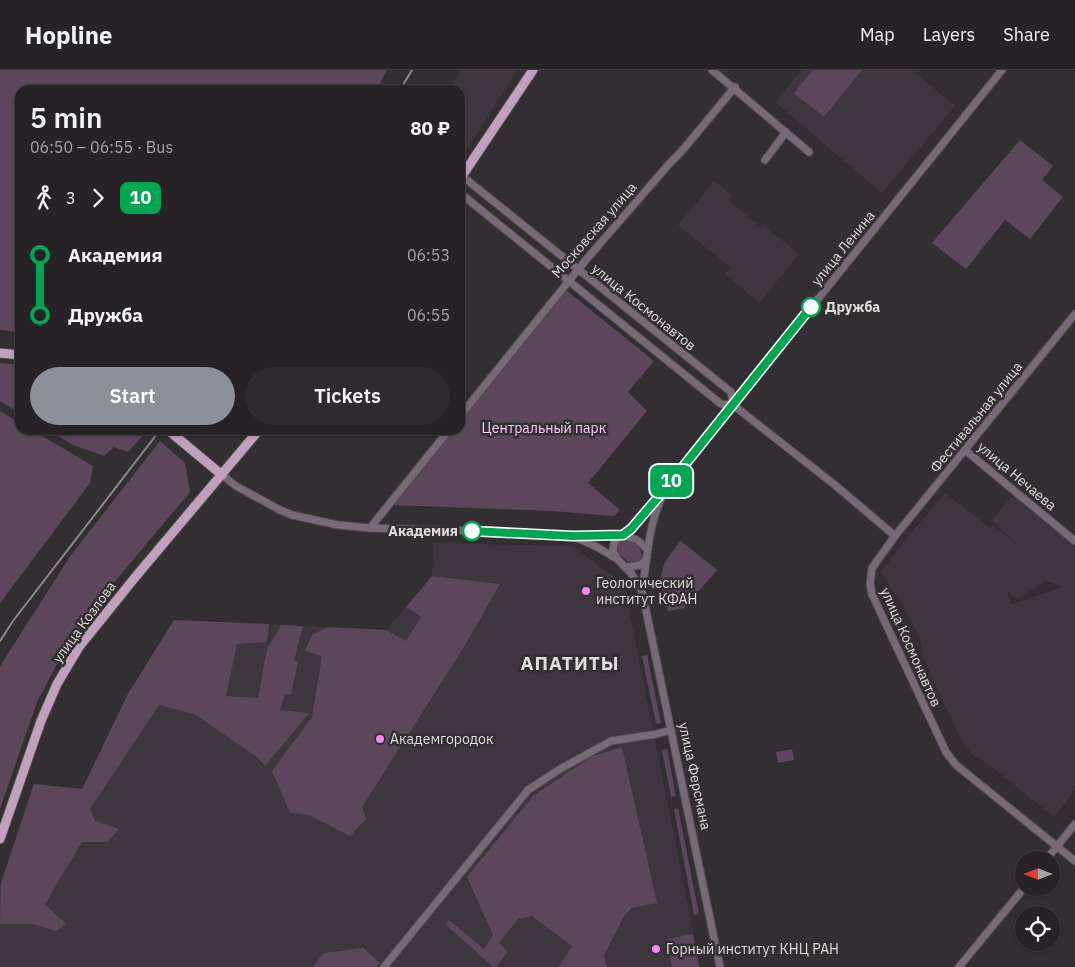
<!DOCTYPE html>
<meta charset="utf-8">
<style>
:root{--surface:#262226;--page:#2e2a2e;--text:#f1f3f6;--muted:#a4a4a7;--line:#423f43;--accent:#8c9099}
body{margin:0;font-family:"IBM Plex Sans",sans-serif;background:var(--page);color:var(--text);height:100vh;display:flex;flex-direction:column;font-size:19px;white-space:nowrap}
*{box-sizing:border-box;margin:0}
p{font-size:16px;color:var(--muted)}
.icon{flex:none;width:28px;height:28px;fill:none;stroke:currentColor;stroke-width:2;stroke-linecap:round;stroke-linejoin:round}
.map{position:relative;flex:1;overflow:hidden}
.drawer{position:absolute;left:15px;top:15px;width:450px;height:350px;display:flex;flex-direction:column;background:var(--surface);border-radius:15px;box-shadow:0 1px 4px #0004,0 0 0 1px var(--line)}
.drawer>*{flex:none}
.badge{padding:0 10px;border-radius:8px;font-size:18px;line-height:32px}
.needle{width:32px;rotate:270deg}
.fabs{position:absolute;left:1015px;top:781px;display:grid;gap:10px}
.fabs a{display:grid;place-items:center;width:45px;height:45px;border-radius:50%;background:var(--surface);box-shadow:0 1px 4px #0004,0 0 0 1px var(--line);font-size:25px}
.map>.badge{position:absolute;translate:-50% -50%;box-shadow:0 0 0 2px #fff}
.legs{display:flex;align-items:center;gap:8px;height:55px;padding:0 15px;font-size:16px}
.legs p{margin-inline-start:auto}
.headline{display:flex;align-items:center;justify-content:space-between;height:85px;padding:0 15px}
h1{font-size:28px;font-weight:600;line-height:38px}
.primary-button{display:flex;gap:10px;margin-top:auto;padding:10px 15px}
.primary-button a{flex:1;height:58px;border-radius:30px;background:var(--accent);color:#fff;font-size:20px;font-weight:600;line-height:58px;text-align:center}
.primary-button a+a{background:var(--page);color:var(--text)}
ul{padding:0 15px;list-style:none}
li{display:flex;align-items:center;gap:18px;height:60px;font-size:19px}
li i{display:grid;place-items:center;width:8px;height:100%;margin:0 6px;background:currentColor}
li i::after{content:'';width:12px;height:12px;margin:-6px;border:4px solid;border-radius:50%;background:var(--surface)}
li p{margin-inline-start:auto}
li:first-child i{background:linear-gradient(#0000 50%,currentColor 0)}
li:last-child i{background:linear-gradient(currentColor 50%,#0000 0)}
header{display:flex;align-items:center;gap:30px;box-sizing:border-box;height:70px;padding:0 25px;background:var(--surface);border-bottom:1px solid var(--line)}
header strong{font-size:24px}
nav{display:flex;gap:28px;margin-inline-start:auto;font-size:18px}
.map>svg:first-child{display:block}
.built{fill:#3e353e;fill-rule:evenodd}
.green{fill:#5c465c}
.lines{fill:none;stroke-linecap:round;stroke-linejoin:round}
.minor-casing{stroke:#4f4a4e;stroke-width:9}
.major-casing{stroke:#4f4a4e;stroke-width:11}
.minor{stroke:#786977;stroke-width:7}
.major{stroke:#bfa1be;stroke-width:9}
.rail{stroke:#8c888b;stroke-width:2}
.line-1-casing{stroke:#fff;stroke-width:11}
.line-1{stroke:#00a651;stroke-width:8}
.stop-1-dot{fill:#fff;stroke:#00a651;stroke-width:2.5}
.poi-dot{fill:#f18af3;stroke:#332e32;stroke-width:2}
.labels{text-anchor:middle;dominant-baseline:central;stroke-width:5;stroke-linejoin:round;paint-order:stroke}
.street-label{font-size:14px;fill:#dfdcde;stroke:#332e32}
.stop-label{font-size:14px;font-weight:bold;fill:#dfdcde;stroke:#332e32;text-anchor:start}
.park-label{font-size:14px;fill:#fec8fe;stroke:#332e32}
.poi-label{font-size:14px;fill:#dfdcde;stroke:#332e32;text-anchor:start}
.district-label{font-size:19px;font-weight:bold;letter-spacing:1px;fill:#dfdcde;stroke:#332e32}
</style>
<header>
<strong>Hopline</strong>
<nav><a>Map</a><a>Layers</a><a>Share</a></nav>
</header>
<div class="map">
<svg width="1075" height="897" viewBox="0 0 1075 897">
<rect width="100%" height="100%" fill="#332e32"/>
<g class="built">
<path d="M461,0H518L460,89V20H449Z"/>
<path d="M802,0H912L955,36L882,123L775,32Z"/>
<path d="M714,111L733,126L729,131L762,158L764,156L799,184L760,233L725,205L730,197L678,155Z"/>
<path d="M945,423L990,458L993,455L1019,476L992,451L1013,424L1075,477V720L1054,747L988,694L973,686L961,670L924,589L919,566L899,529L894,524L881,502L906,469ZM1045,511L1063,517L1010,535L1007,519L1009,523L1018,529Z"/>
<path d="M433,473L573,476L624,515L700,897H0V817L34,714L82,719L128,624L174,550L386,560L432,506Z"/>
</g>
<g class="green">
<path d="M0,0H387L376,20H20V262L0,260Z"/>
<path d="M813,0H862L824,47L794,23Z"/>
<path d="M1020,70L1053,96L1042,110L1063,127L1030,169L1005,150L966,199L932,173Z"/>
<path d="M566,220L654,291L628,322L647,341L588,413L620,440L614,446L552,441L394,435L454,360H460V352Z"/>
<path d="M0,293L20,295V343L0,331Z"/>
<path d="M0,341L20,353V360H32L93,396L90,413L0,533Z"/>
<path d="M48,360H141L145,363L128,382L114,377L104,386L73,375Z"/>
<path d="M160,371L185,393L190,422L117,509L64,581L37,632L0,739V596L71,485Z"/>
<path d="M624,469C633,470 641,477 642,487L639,491L628,492L619,484L617,474Z"/>
<path d="M681,471L717,500L684,538L668,541C659,504 656,501 681,471Z"/>
<path d="M432,506L500,514L464,577L362,737L366,749L350,766L309,745L290,743L272,701L312,647L322,586L305,581L312,565L328,557L386,560L406,571L421,547L406,537Z"/>
<path d="M174,550L269,554L267,572L237,574L226,626L258,628L267,579L281,555L303,556L294,591L298,592L291,625L285,624L280,640L309,643L265,696L257,687L194,644L159,635L90,739L95,751L119,759L108,772H82L45,834L66,854L56,861L33,854H0L1,813L34,714L82,719L128,624Z"/>
<path d="M647,585L661,653L656,654L642,586Z"/>
<path d="M622,677L657,833L631,838L623,848L604,885L607,897H559L572,876L532,846L518,849L499,873L508,882L496,897H493L445,854L449,850L484,879L493,865L467,807L534,725L591,687Z"/>
<path d="M667,679L676,726L671,727L662,680Z"/>
<path d="M792,679L794,690L778,693L776,682Z"/>
<path d="M678,738L699,844L694,845L674,739Z"/>
<path d="M693,864L699,897H672L667,869Z"/>
<path d="M363,878L380,893L376,897H313L324,883Z"/>
</g>
<g class="lines">
<defs>
<g id="minor">
<path d="M712,0L809,82"/>
<path d="M765,90L786,62"/>
<path d="M462,106L731,322L733,335"/>
<path d="M460,123L721,334L733,335L835,415L895,466L872,498L870,514L872,524L884,550L946,682L956,695L1075,791"/>
<path d="M460,346L585,191L669,94L681,82L735,17"/>
<path d="M965,380L1075,471"/>
<path d="M222,405L236,416L278,439L292,445L338,455L370,458L512,462L573,466L623,465L637,470L648,480"/>
<path d="M370,458L449,360"/>
<path d="M623,465L631,459L666,418L1002,0"/>
<path d="M620,466L614,473L613,481L618,490L631,503L642,521L720,897"/>
<path d="M895,466L1075,244"/>
<path d="M575,467L597,477L617,489"/>
<path d="M626,497L641,495L647,488"/>
<path d="M642,521C647,490 648,456 662,427"/>
<path d="M1046,790L1075,754"/>
<path d="M384,897L528,720L560,699L611,671L657,664L671,660"/>
<path d="M959,897L1024,818"/>
</g>
<g id="major">
<path d="M460,109L533,0"/>
<path d="M0,283L20,285"/>
<path d="M168,360L222,405"/>
<path d="M0,769L41,651L57,614L79,577L137,505L259,360"/>
</g>
</defs>
<use href="#minor" class="minor-casing"/>
<use href="#major" class="major-casing"/>
<use href="#minor" class="minor"/>
<use href="#major" class="major"/>
<g class="rail">
<path d="M400,20L412,0"/>
<path d="M0,571L13,551L160,360"/>
</g>
</g>
<g class="lines">
<defs>
<path id="line-1" d="M472,461L573,466L623,465L631,459L666,418L811,237"/>
</defs>
<use href="#line-1" class="line-1-casing"/>
<use href="#line-1" class="line-1"/>
</g>
<g class="stop-1-dot">
<circle cx="811" cy="237" r="9"/>
<circle cx="472" cy="461" r="9"/>
</g>
<g class="poi-dot">
<circle cx="586" cy="521" r="5"/>
<circle cx="380" cy="669" r="5"/>
<circle cx="656" cy="879" r="5"/>
</g>
<g class="labels">
<g class="street-label">
<text transform="translate(594 160) rotate(-49)">Московская улица</text>
<text transform="translate(843 178) rotate(-51)">улица Ленина</text>
<text transform="translate(644 237) rotate(39)">улица Космонавтов</text>
<text transform="translate(976 347) rotate(-51)">Фестивальная улица</text>
<text transform="translate(1017 406) rotate(40)">улица Нечаева</text>
<text transform="translate(84 552) rotate(-54)">улица Козлова</text>
<text transform="translate(911 577) rotate(66)">улица Космонавтов</text>
<text transform="translate(695 706) rotate(78)">улица Ферсмана</text>
</g>
<g class="stop-label">
<text x="825" y="237">Дружба</text>
<text x="458" y="461" text-anchor="end">Академия</text>
</g>
<g class="park-label">
<text x="544" y="358">Центральный парк</text>
</g>
<g class="poi-label">
<text x="596" y="513">Геологический<tspan x="596" dy="16">институт КФАН</tspan></text>
<text x="390" y="669">Академгородок</text>
<text x="666" y="879">Горный институт КНЦ РАН</text>
</g>
<g class="district-label">
<text x="570" y="593">АПАТИТЫ</text>
</g>
</g>
</svg>
<div class="fabs">
<a><svg class="needle" viewBox="-14 -14 28 28"><path d="M0-13l5 13h-10z" fill="#e53935"/><path d="M0 13l5-13h-10z" fill="#a4a4a7"/></svg></a>
<a><svg class="icon" aria-label="locate" viewBox="0 0 24 24"><circle cx="12" cy="12" r="6"/><path d="M12 2v4M12 18v4M2 12h4M18 12h4"/></svg></a>
</div>
<b class="badge" style="left:671px;top:411px;background:#00a651;color:#fff">10</b>
<section class="drawer">
<div class="headline"><div><h1>5 min</h1><p>06:50 – 06:55 · Bus</p></div><b>80 ₽</b></div>
<div class="legs"><svg class="icon" aria-label="walk" viewBox="0 0 24 24"><circle cx="13" cy="4" r="2"/><path d="M13 8l-2 6 4 7M11 14l-3 7M7 12l3-4h3l4 4"/></svg>3<svg class="icon" aria-label="forward" viewBox="0 0 24 24"><path d="M9 5l7 7-7 7"/></svg><b class="badge" style="background:#00a651;color:#fff">10</b></div>
<ul>
<li><i style="color:#00a651"></i><b>Академия</b><p>06:53</p></li>
<li><i style="color:#00a651"></i><b>Дружба</b><p>06:55</p></li>
</ul>
<div class="primary-button"><a>Start</a><a>Tickets</a></div>
</section>
</div>
